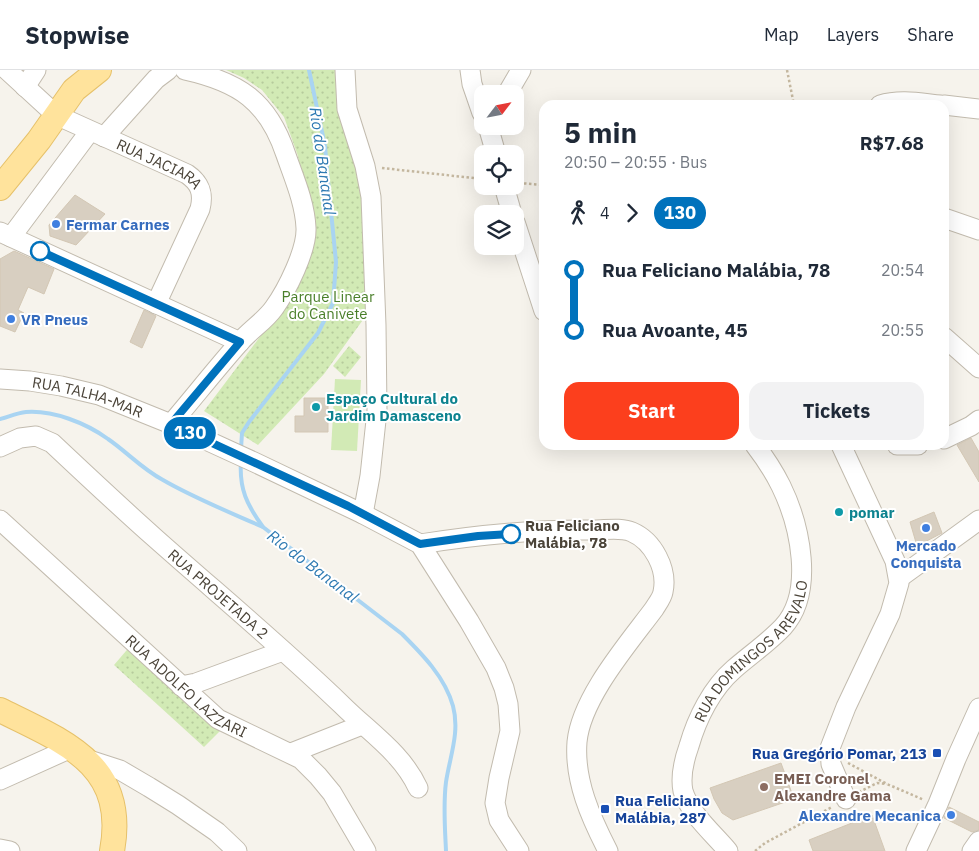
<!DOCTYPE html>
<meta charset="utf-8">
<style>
:root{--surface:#fff;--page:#f2f2f3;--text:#1f2937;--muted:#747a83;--line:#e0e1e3;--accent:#fc3f1d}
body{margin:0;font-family:"IBM Plex Sans",sans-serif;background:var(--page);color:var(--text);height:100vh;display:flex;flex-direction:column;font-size:19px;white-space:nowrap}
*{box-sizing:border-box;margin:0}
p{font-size:16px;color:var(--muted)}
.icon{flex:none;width:28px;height:28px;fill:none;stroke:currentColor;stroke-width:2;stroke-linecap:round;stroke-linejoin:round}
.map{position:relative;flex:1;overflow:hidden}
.panel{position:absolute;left:539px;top:30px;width:410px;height:350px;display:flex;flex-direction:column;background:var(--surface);border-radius:15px;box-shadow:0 5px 20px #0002}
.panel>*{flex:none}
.badge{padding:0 10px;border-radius:16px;font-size:18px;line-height:32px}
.needle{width:32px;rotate:58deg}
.controls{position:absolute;left:474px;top:15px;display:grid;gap:10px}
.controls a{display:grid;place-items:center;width:50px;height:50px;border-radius:10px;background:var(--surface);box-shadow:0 5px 20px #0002;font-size:25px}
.map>.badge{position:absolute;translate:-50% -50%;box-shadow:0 0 0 2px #fff}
.legs{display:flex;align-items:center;gap:8px;height:55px;padding:0 25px;font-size:16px}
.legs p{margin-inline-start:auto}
.summary{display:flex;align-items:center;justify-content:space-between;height:85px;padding:0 25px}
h1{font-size:28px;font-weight:700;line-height:38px}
.primary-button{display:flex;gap:10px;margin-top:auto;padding:10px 25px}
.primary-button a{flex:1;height:58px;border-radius:15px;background:var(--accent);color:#fff;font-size:20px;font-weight:700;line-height:58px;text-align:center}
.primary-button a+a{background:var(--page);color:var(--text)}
ul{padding:0 25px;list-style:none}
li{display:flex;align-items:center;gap:18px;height:60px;font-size:19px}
li i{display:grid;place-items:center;width:8px;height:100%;margin:0 6px;background:currentColor}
li i::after{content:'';width:12px;height:12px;margin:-6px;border:4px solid;border-radius:50%;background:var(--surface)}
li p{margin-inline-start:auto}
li:first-child i{background:linear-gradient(#0000 50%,currentColor 0)}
li:last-child i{background:linear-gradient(currentColor 50%,#0000 0)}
header{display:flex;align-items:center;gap:30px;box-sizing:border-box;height:70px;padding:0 25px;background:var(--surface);border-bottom:1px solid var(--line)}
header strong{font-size:24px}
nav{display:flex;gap:28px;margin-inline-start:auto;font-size:18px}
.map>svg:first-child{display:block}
.green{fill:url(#green-dots)}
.pitch{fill:#d2eab5}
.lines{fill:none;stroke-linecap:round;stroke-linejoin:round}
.stream{stroke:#a9d4f2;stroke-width:4}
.building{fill:#d8cfc1;stroke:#d3c7b4}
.minor-casing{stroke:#c2bbae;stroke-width:21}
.major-casing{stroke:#e6c16a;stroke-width:26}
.path{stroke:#c4b79f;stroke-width:2.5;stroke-dasharray:2.5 2.5;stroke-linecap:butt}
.minor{stroke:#fff;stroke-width:19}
.major{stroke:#ffe39c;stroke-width:24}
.line-1-casing{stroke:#fff;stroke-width:11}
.line-1{stroke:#0072bc;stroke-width:8}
.shop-dot{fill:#3f7fe0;stroke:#fff;stroke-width:2}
.stop-1-dot{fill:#fff;stroke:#0072bc;stroke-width:2.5}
.culture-dot{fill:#0f9aa8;stroke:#fff;stroke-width:2}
.transit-dot{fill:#1a4fb4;stroke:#fff;stroke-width:2}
.education-dot{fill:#8d6e63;stroke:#fff;stroke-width:2}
.labels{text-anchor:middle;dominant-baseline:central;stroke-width:4;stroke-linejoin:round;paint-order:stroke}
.street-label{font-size:15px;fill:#4b4439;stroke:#fff}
.shop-label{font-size:15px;font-weight:bold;fill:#366cbe;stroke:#fff;text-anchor:start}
.park-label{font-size:15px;fill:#4a7f2a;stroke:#fff}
.culture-label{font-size:15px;font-weight:bold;fill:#0d838f;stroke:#fff;text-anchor:start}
.stop-label{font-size:15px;font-weight:bold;fill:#4b4439;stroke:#fff;text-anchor:start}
.transit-label{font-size:15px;font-weight:bold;fill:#164399;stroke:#fff;text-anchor:end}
.education-label{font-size:15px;font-weight:bold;fill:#785e54;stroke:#fff;text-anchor:start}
.water-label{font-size:16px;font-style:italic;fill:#2e7ab2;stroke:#fff}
</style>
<header>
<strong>Stopwise</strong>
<nav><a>Map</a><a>Layers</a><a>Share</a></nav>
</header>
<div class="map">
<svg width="979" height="781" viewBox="0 0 979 781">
<defs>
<pattern id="green-dots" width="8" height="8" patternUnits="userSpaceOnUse" patternTransform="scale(1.25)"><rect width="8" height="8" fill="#d2eab5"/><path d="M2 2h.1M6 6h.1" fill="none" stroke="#b6ca9c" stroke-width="1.8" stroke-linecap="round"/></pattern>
</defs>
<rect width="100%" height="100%" fill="#f6f3ec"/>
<g class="green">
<path d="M226,0H343L359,103L365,168V247L324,304L258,375L204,341L281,239L301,207L304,120L298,86L284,47L262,20L244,8Z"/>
<path d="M349,276L361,287L345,307L333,296Z"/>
<path d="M132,574L222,659L204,677L114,595Z"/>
</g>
<path class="pitch" d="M335,309L361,310L357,381L331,380Z"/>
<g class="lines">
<g class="stream">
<path d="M0,349C8,347 17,343 26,342C53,340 86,353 108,369C127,382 142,399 163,410C194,428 229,442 263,457"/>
<path d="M241,379L242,363L249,352L318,263L333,233L336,192L328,111L325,76L309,0"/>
<path d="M241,391C239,419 247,435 263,457L402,564C422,584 445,607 453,636C460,662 450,686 446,712C443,735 445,758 446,781"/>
</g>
</g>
<g class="building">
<path d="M75,125L105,144L76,175L50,166L49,155Z"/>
<path d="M14,181L54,199L44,224L28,217L18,240L24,243L15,262L0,256V189Z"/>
<path d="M144,240L156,246L142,278L130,272Z"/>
<path d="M304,328H328V362H295V346H304Z"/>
<path d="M971,368L979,382V412L957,375Z"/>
<path d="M934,442L942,463L917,476L910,452Z"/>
<path d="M781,693L794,729L733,750L722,743L714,729L710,718Z"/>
<path d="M949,737L979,752V760L972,762L944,748Z"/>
<path d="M872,745L885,781H813L809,770Z"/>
</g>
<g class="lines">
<defs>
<g id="minor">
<path id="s1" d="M7,0L56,45L187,104C200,113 204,123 200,139L156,234"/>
<path d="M345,0L347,39L365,96L371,127L376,255L377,341L370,406L363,444"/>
<path d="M470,0L472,14L482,43"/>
<path d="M25,17L36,0"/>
<path d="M507,24L521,0"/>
<path d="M880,35C900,29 920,33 940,35"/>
<path d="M944,35L979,39"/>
<path d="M488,56L496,84"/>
<path d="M104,67L156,9L168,0"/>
<path d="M504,116L512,144"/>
<path d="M944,148L979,160"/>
<path d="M515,152L544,241"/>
<path d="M0,162L240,272"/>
<path d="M11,167L90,61"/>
<path d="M944,267L979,298"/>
<path id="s2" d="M0,309L30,311L61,316L99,325L171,354L254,392L363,444L420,474L469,551L496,598L504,618L508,634L510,661L499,708L495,733L499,750L519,781"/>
<path d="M171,354C194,327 216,299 239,273C250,260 265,251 274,238C287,220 307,180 306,158C305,133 294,108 286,85C268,31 239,12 185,0"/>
<path d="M944,369L971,356L979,350"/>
<path d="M841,375L895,491L899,513L890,544L846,637L830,678L831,694L846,729"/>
<path d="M897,375H918"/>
<path id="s3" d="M0,377L20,368L36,366L52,373C86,405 120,437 155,468C218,524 282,577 342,635C369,662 402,683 418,718"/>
<path id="s4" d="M0,450L218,649L301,689L318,706L332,723L366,781"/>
<path d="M420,474C477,465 536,459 594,460C606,460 621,457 632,462C653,471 668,499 663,522C662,528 657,534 654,539C628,574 581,628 577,672C574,711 591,748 608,781"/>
<path d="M899,508L979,450"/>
<path d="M181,616L196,613L283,581"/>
<path d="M291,683L362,655"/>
<path d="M86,689L120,700L149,717L178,735L217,762L237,781"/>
<path d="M0,710L71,678"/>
<path d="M0,779L10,781"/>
<path id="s5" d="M728,781C713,763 690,744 683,721C680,706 684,690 689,676C697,648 712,618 734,599C750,585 769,572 783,557C815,522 800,455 781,416C774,402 765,388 755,375"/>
<path d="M916,781L938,734L956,689L979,638"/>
<path d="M972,781L979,771"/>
</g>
<g id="major">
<path d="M0,118L39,70L74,20L99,0"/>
<path d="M0,640C65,672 128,695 112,781"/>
</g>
</defs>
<use href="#minor" class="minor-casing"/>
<use href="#major" class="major-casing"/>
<g class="path">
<path d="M787,0L794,35"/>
<path d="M382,98L482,109"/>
<path d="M519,113L544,115"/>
<path d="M848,693L887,714L924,730"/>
<path d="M859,722L877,713L887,714"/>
<path d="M755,781L765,773L832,737"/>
</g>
<use href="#minor" class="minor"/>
<use href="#major" class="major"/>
</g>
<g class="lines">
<defs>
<path id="line-1" d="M40,181L240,272L171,354L348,436L420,474L478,466L511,464"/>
</defs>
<use href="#line-1" class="line-1-casing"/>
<use href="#line-1" class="line-1"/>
</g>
<g class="shop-dot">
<circle cx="56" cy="154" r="5"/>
<circle cx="11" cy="249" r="5"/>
<circle cx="926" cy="458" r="5"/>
<circle cx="951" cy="745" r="5"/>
</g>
<g class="stop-1-dot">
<circle cx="40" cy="181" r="9"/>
<circle cx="511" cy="464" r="9"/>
</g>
<g class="culture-dot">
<circle cx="316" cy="337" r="5"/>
<circle cx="839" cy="442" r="5"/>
</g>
<g class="transit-dot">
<rect x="932" y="678" width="10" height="10" rx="2.5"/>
<rect x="600" y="734" width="10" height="10" rx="2.5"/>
</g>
<circle class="education-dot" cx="764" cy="717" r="5"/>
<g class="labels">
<g class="street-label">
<text stroke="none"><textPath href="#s1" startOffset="181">RUA JACIARA</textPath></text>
<text stroke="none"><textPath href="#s2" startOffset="90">RUA TALHA-MAR</textPath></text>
<text stroke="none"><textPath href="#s3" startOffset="280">RUA PROJETADA 2</textPath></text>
<text stroke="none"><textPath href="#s5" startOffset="238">RUA DOMINGOS AREVALO</textPath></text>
<text stroke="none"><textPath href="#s4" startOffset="250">RUA ADOLFO LAZZARI</textPath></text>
</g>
<g class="shop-label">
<text x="66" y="154">Fermar Carnes</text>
<text x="21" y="249">VR Pneus</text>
<text x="926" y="475" text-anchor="middle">Mercado<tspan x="926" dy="17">Conquista</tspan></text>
<text x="941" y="745" text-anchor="end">Alexandre Mecanica</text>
</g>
<g class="park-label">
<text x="328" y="226">Parque Linear<tspan x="328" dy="17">do Canivete</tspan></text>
</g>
<g class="culture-label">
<text x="326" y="328">Espaço Cultural do<tspan x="326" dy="17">Jardim Damasceno</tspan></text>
<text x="849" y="442">pomar</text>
</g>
<g class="stop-label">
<text x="525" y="455">Rua Feliciano<tspan x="525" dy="17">Malábia, 78</tspan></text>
</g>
<g class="transit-label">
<text x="927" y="683">Rua Gregório Pomar, 213</text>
<text x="615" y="730" text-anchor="start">Rua Feliciano<tspan x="615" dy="17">Malábia, 287</tspan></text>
</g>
<g class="education-label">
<text x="774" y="708">EMEI Coronel<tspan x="774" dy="17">Alexandre Gama</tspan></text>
</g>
<g class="water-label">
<text transform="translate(323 91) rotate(82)">Rio do Bananal</text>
<text transform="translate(313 496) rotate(37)">Rio do Bananal</text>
</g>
</g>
</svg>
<div class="controls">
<a><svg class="needle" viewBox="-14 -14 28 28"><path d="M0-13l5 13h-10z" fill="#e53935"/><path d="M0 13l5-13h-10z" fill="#747a83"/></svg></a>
<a><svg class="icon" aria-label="locate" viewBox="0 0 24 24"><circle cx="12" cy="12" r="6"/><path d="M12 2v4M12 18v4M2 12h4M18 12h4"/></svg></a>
<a><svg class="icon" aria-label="layers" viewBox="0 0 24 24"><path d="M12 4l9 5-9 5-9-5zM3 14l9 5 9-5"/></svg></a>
</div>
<b class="badge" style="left:190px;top:363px;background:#0072bc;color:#fff">130</b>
<section class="panel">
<div class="summary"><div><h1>5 min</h1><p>20:50 – 20:55 · Bus</p></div><b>R$7.68</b></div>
<div class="legs"><svg class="icon" aria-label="walk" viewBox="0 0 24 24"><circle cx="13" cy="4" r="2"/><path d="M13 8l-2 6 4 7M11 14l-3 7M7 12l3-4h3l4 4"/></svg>4<svg class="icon" aria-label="forward" viewBox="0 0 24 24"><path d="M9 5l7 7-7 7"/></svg><b class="badge" style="background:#0072bc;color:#fff">130</b></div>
<ul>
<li><i style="color:#0072bc"></i><b>Rua Feliciano Malábia, 78</b><p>20:54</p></li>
<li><i style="color:#0072bc"></i><b>Rua Avoante, 45</b><p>20:55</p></li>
</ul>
<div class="primary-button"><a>Start</a><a>Tickets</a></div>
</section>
</div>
